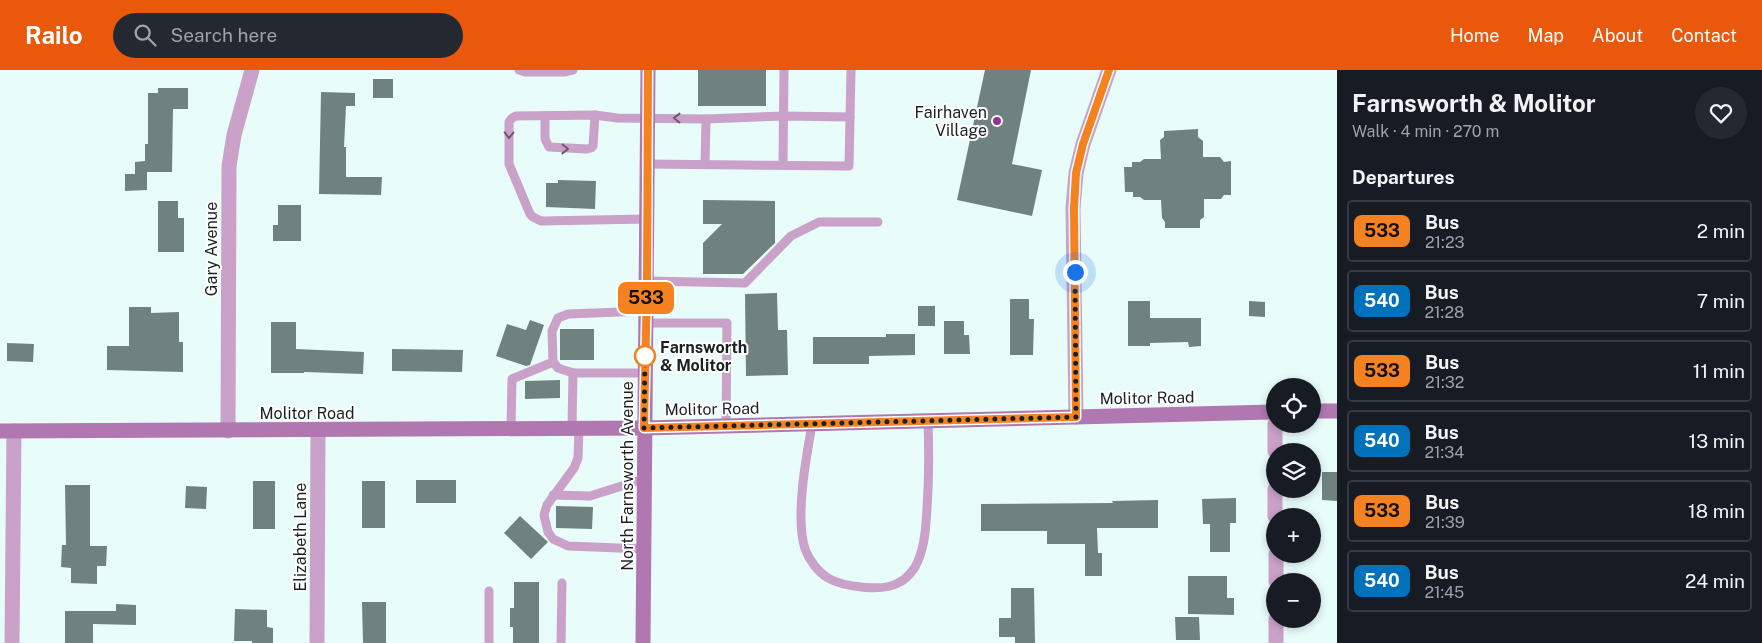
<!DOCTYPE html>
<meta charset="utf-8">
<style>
:root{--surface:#171b24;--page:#242831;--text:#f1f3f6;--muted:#9ea1a6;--line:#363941;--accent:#ea580c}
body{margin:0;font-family:"Public Sans",sans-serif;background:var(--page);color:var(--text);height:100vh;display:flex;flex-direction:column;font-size:19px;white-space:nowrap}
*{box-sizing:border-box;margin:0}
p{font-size:16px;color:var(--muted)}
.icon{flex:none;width:28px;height:28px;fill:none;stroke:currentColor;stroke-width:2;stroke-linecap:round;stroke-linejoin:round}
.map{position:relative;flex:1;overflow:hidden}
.side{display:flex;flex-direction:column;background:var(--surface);width:425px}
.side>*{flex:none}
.badge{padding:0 10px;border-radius:8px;font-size:18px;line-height:32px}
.controls{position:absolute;left:1266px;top:308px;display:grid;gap:10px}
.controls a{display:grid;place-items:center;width:55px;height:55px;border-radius:50%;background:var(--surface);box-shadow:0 2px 8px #0003;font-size:25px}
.you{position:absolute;width:25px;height:25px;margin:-12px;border:4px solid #fff;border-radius:50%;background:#1a73e8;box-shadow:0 0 0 8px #1a73e833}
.map>.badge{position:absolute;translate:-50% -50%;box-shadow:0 0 0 2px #fff}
h2{padding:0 15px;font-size:19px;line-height:45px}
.round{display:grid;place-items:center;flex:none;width:52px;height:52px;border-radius:26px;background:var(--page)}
.headline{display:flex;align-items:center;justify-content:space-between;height:85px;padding:0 15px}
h1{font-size:24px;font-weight:700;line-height:38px}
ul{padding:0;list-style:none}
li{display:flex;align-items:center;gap:15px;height:62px;margin:0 10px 8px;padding:0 5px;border:2px solid var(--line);border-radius:5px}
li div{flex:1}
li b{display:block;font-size:19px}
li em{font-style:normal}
li .badge{min-width:55px;font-weight:700;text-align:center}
header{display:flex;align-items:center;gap:30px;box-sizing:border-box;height:70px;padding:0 25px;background:var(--accent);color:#fff}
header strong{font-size:24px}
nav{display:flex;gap:28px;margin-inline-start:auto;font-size:18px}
.search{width:350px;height:45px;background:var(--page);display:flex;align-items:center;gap:12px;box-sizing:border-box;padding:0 18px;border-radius:28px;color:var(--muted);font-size:19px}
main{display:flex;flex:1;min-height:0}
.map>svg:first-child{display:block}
.building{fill:#708280}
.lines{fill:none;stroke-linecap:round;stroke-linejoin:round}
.lane{stroke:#c9a1c9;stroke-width:9}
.street{stroke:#c9a1c9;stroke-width:15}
.secondary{stroke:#b077b1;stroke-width:15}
.oneway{stroke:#695b6c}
.line-casing{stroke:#fff;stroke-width:11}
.line{stroke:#f58220;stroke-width:8}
.walk{stroke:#1a2120;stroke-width:5;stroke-dasharray:0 9}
.poi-dot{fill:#943198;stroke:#fff;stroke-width:2}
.stop-dot{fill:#fff;stroke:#f58220;stroke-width:2.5}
.labels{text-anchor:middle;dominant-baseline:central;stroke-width:4;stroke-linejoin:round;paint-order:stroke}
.poi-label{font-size:16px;fill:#1a2120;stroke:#fff;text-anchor:end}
.street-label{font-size:16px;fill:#1a2120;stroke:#fff}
.stop-label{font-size:16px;font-weight:bold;fill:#1a2120;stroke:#fff;text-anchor:start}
</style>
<header>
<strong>Railo</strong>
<div class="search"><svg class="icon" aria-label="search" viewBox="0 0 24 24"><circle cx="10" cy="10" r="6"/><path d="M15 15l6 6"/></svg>Search here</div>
<nav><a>Home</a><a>Map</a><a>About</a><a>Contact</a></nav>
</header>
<main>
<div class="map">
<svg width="1337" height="573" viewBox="0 0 1337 573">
<rect width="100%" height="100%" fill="#e8fcfa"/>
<g class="building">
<rect x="698" y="0" width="68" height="36"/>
<path d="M985,0H1031L1012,94L1042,100L1032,146L957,130Z"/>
<rect x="373" y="9" width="20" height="19"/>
<path d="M158,18H188V39H173L172,102H147V120L125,121V104H135V92L145,91V74H148V23H158Z"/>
<path d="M321,22L355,23V36H346L344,77H346V107H382L381,125L319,124Z"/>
<path d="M1198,59V67L1203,71V87H1220L1224,92L1231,91V125H1224L1221,129H1204V147L1200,150V158H1165V152L1162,148L1161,130H1144L1140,127H1133V122H1125L1124,97H1132V92H1140L1144,89H1161L1160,70L1164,67V61Z"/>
<path d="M558,110L596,111L595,139L546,137V113H558Z"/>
<path d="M703,130L775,131V173L743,204H703V173L722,154H703Z"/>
<path d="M158,131H178V148H184V182H158Z"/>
<path d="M278,135H301V171H273V155H278Z"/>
<path d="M777,223L778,260H787L788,305L746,306L745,224Z"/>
<path d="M1010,229H1029V249H1034L1033,285H1010Z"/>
<path d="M1128,231H1150V248H1201V276L1189,277L1188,272L1150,273V276H1128Z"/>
<path d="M1249,231L1265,232V247L1249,246Z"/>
<rect x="918" y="236" width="17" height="20"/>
<path d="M129,237H151V243L179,242V272H183V302L107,300V276H129Z"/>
<path d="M530,250L544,255L530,295L526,296L496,286L507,254L526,260Z"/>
<path d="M944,251H964V265H969L970,284H944Z"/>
<path d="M271,252H296V279L364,282L363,304L304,302V303H271Z"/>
<rect x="560" y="259" width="34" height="31"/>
<path d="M886,264H915V285L869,286V294H813V267H886Z"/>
<path d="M7,273L34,274L33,292L7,291Z"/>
<path d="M392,279L463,280L462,302L392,301Z"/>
<path d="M560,310V328L525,329V311Z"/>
<path d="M1322,402H1337V431L1322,430Z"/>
<rect x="416" y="410" width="40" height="23"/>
<rect x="253" y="411" width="22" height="48"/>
<rect x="362" y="411" width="23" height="47"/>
<path d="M65,415H90V476H107L106,496H97V514L71,513V498L61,497L62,475H66Z"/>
<path d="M186,416L207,417L206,439L185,438Z"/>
<path d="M1236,428V453H1230V482H1210V454H1203L1202,429Z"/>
<path d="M1158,430V458H1097L1098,483H1102V506H1085V474H1047V461H981V434L1113,433L1112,431Z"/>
<path d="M556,436L593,437L592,459L556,458Z"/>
<path d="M520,446L548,472L531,489L504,463Z"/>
<path d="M1188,506H1227V528H1234V545L1188,544Z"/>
<path d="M514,512H539V573H513V557H510V538H514Z"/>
<path d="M1011,518H1034L1035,573H1015V567H999V548H1011Z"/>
<path d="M362,532H386V573H363Z"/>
<path d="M116,534L136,535V555L93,554V573H65V541H116Z"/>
<path d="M235,539L267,540V557L273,558V573H252V571H234Z"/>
<path d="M1175,547H1199L1200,570H1176Z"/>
</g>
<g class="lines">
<g class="lane">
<path d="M519,0L525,2H564L573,0"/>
<path d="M545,46V69L549,77L587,79L591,78L593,76L595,45"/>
<path d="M647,94L849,96L851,0"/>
<path d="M705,94L706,49"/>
<path d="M783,95L784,0"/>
<path d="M647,149L541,151L533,147L530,144L509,94V52L512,48L516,46L595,45L617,48L706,49L784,46L850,47"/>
<path d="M647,211L745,213L791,166L819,152H878"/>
<path d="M646,253H727L726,356"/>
<path d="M645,303H573L558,298L553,292L552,261L558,248L568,244L646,241"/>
<path d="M812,355C806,388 795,447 805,479C809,490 818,502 828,508C843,517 883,522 898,513C907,509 915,499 918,491C925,474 926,456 927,438C929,409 929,380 928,351"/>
<path d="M572,358L573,303"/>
<path d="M579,358L578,388L574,398L547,435L544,445L548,462L553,469L568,476L644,479"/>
<path d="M511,359L512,309L553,292"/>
<path d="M553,425L590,426L644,409"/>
<path d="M489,573V521"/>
<path d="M561,573L562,513"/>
</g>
<g class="street">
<path d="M1076,347L1073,138L1076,103L1083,74L1109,0"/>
<path d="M1275,354V381"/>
<path d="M228,361L229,96L234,65L252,0"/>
<path d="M1275,419V446"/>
<path d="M1276,484V511"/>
<path d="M1276,549V573"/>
<path d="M12,573L14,361"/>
<path d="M317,573L318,361"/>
</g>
<g class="secondary">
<path d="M1312,341H1337"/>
<path d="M0,361L644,358L1275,342"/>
<path d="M643,573L648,0"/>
</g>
</g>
<defs><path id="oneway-chevron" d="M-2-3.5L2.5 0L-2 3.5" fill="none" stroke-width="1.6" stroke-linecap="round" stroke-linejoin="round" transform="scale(1.25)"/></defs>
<g class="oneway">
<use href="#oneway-chevron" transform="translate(677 48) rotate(-179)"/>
<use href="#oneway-chevron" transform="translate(509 65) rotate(91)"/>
<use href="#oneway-chevron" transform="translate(565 79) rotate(1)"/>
</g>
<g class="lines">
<defs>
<path id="line" d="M648,0L647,211L644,358L1076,347L1074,138L1076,103L1083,74L1109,0"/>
</defs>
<use href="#line" class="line-casing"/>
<use href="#line" class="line"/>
<path class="walk" d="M645,286L644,358L1076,347L1075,202"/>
</g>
<circle class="poi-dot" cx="997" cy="51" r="5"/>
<circle class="stop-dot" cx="645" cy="286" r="10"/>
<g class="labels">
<g class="poi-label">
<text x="987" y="42">Fairhaven<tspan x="987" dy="18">Village</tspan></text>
</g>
<g class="street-label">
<text transform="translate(211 179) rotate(-90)">Gary Avenue</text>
<text transform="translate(1147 328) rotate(-1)">Molitor Road</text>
<text transform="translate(712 339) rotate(-1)">Molitor Road</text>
<text x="307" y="343">Molitor Road</text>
<text transform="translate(627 406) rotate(-90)">North Farnsworth Avenue</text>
<text transform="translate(300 467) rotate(-90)">Elizabeth Lane</text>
</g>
<g class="stop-label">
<text x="660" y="277">Farnsworth<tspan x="660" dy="18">&amp; Molitor</tspan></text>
</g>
</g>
</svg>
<div class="controls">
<a><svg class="icon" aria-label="locate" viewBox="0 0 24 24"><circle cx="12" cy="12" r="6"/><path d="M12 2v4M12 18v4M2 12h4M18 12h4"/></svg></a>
<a><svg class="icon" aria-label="layers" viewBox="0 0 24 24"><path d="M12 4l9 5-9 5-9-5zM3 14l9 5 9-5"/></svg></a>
<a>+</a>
<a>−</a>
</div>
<div class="you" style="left:1075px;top:202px"></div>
<b class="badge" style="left:646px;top:228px;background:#f58220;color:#111">533</b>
</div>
<section class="side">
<div class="headline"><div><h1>Farnsworth &amp; Molitor</h1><p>Walk · 4 min · 270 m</p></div><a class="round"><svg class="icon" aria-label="heart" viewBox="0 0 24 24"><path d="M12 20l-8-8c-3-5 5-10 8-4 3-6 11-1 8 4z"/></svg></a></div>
<h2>Departures</h2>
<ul>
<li><span class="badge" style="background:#f58220;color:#111">533</span><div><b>Bus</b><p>21:23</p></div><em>2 min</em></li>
<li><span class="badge" style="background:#0072bc;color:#fff">540</span><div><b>Bus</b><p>21:28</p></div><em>7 min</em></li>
<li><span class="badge" style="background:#f58220;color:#111">533</span><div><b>Bus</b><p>21:32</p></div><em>11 min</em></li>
<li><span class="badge" style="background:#0072bc;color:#fff">540</span><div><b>Bus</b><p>21:34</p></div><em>13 min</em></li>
<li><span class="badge" style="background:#f58220;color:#111">533</span><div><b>Bus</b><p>21:39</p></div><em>18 min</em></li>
<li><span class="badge" style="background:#0072bc;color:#fff">540</span><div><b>Bus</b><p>21:45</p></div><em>24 min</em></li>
</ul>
</section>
</main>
